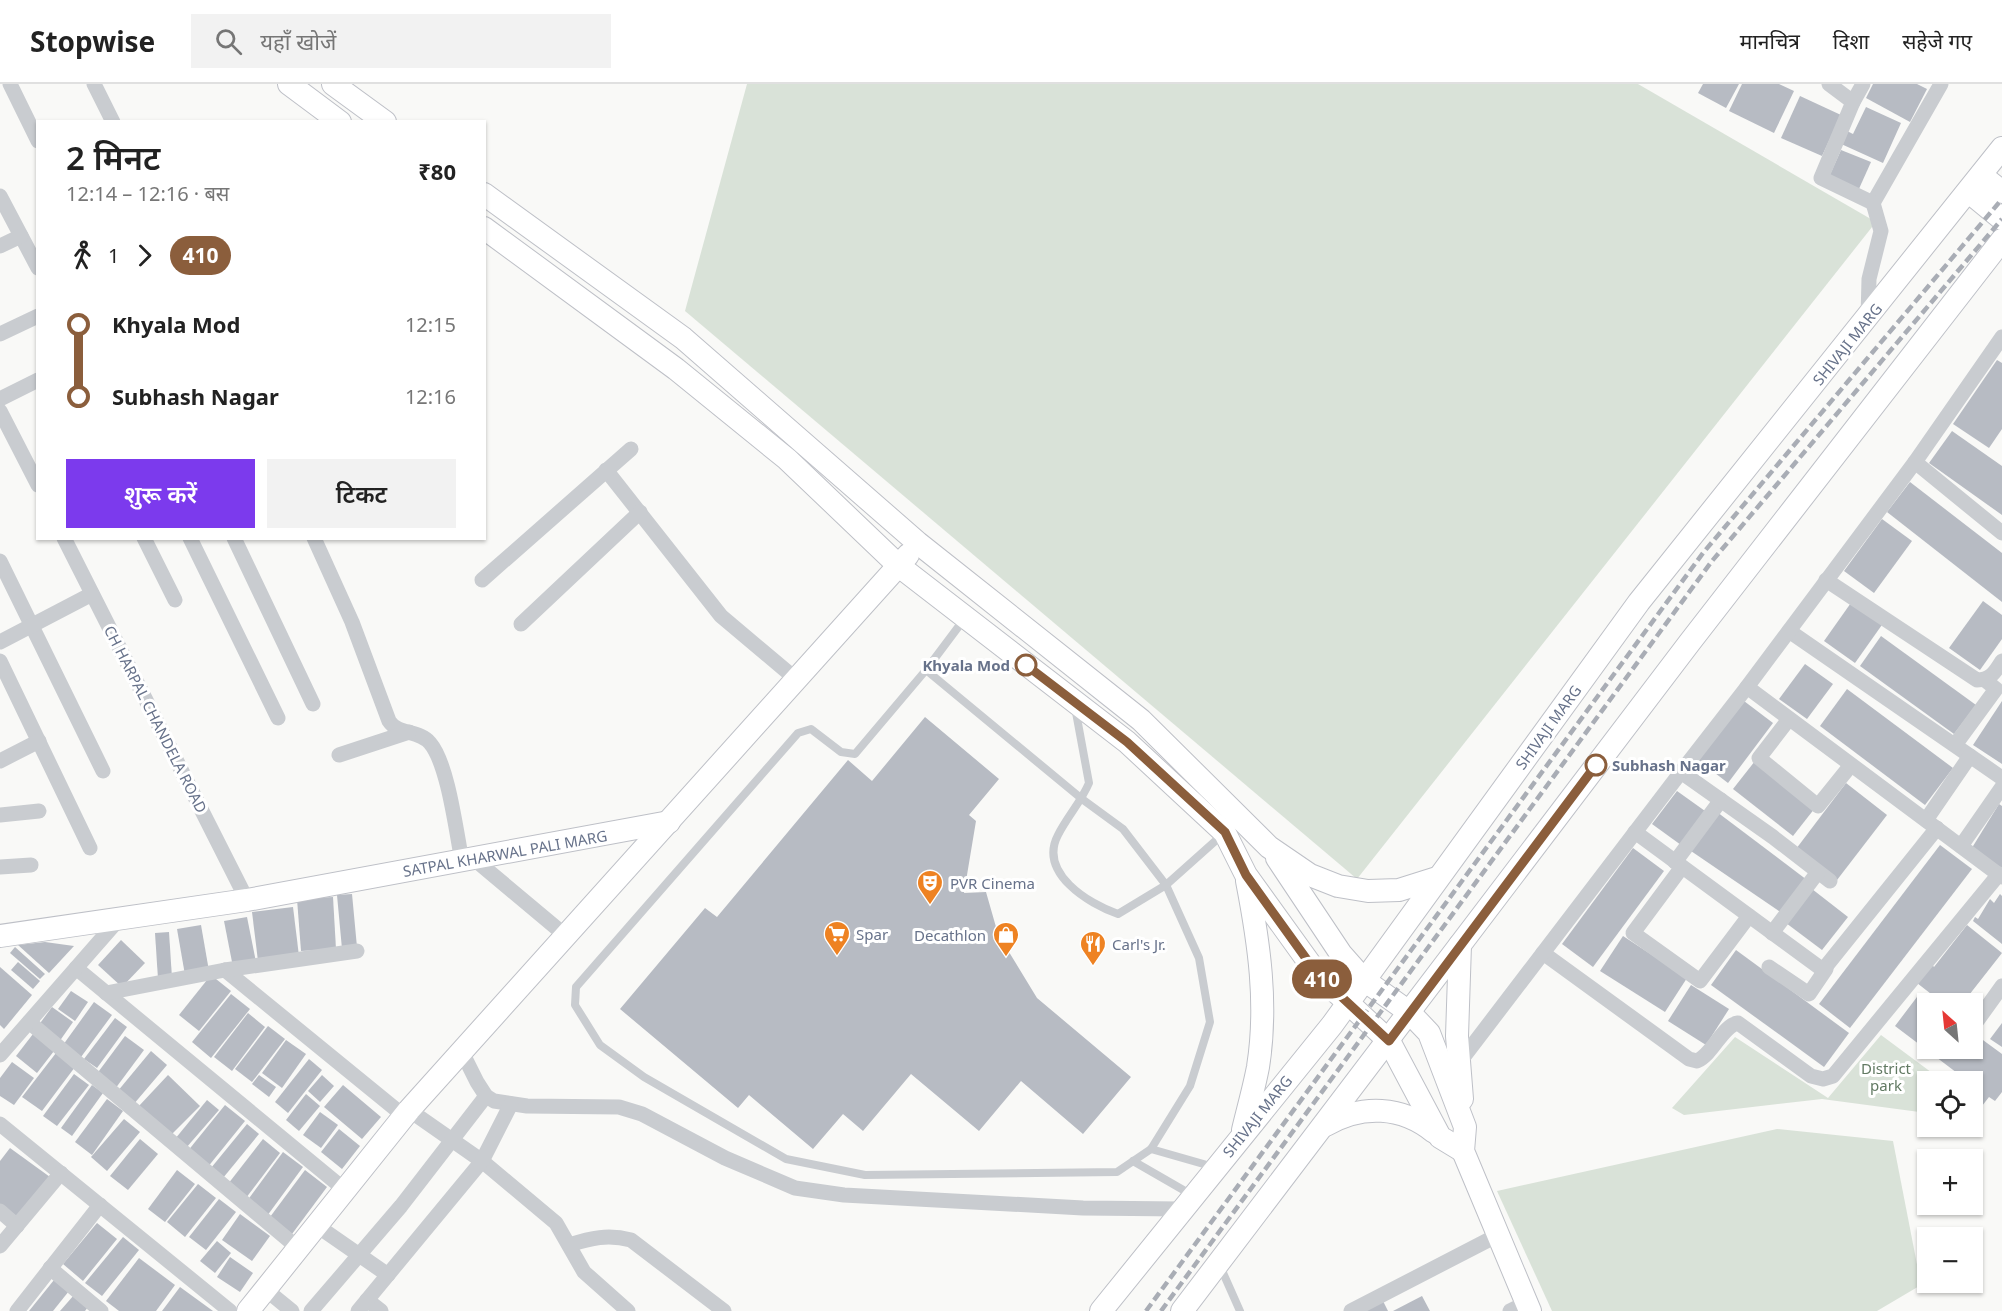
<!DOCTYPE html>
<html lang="hi">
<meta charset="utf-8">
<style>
:root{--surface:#fff;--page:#f2f2f2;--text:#222;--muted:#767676;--line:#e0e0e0;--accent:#7c3aed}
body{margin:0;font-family:"Noto Sans","Noto Sans Devanagari",sans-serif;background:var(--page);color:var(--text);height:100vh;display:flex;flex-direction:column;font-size:22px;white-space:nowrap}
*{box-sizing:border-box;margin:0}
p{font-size:20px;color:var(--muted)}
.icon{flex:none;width:33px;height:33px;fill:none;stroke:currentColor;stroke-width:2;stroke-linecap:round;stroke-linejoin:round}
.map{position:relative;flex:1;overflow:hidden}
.details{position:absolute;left:36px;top:36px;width:450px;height:420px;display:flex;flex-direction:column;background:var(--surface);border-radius:0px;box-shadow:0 2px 4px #0004}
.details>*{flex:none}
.badge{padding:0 12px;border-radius:20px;font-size:21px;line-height:39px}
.needle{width:39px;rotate:333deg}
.controls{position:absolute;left:1917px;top:909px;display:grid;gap:12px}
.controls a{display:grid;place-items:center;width:66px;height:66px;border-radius:0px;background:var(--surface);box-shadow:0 2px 4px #0004;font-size:30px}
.map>.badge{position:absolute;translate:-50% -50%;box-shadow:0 0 0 3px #fff}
.legs{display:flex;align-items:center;gap:9px;height:66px;padding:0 30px;font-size:20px}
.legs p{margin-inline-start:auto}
.overview{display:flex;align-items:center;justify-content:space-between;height:102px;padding:0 30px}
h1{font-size:33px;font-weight:600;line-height:45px}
.cta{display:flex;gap:12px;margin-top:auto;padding:12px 30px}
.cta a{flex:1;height:69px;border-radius:0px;background:var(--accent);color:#fff;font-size:24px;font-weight:600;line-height:69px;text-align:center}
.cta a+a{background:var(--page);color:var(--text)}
ul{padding:0 30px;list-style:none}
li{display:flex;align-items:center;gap:21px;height:72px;font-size:22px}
li i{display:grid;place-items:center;width:9px;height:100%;margin:0 8px;background:currentColor}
li i::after{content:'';width:15px;height:15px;margin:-8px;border:4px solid;border-radius:50%;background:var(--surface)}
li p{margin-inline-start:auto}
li:first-child i{background:linear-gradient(#0000 50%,currentColor 0)}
li:last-child i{background:linear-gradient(currentColor 50%,#0000 0)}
header{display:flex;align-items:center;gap:36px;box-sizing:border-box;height:84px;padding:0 30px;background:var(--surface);border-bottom:2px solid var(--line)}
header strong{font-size:28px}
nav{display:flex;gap:33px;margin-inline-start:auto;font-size:21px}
.search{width:420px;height:54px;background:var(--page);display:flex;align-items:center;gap:15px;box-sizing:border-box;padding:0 21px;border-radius:0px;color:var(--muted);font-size:22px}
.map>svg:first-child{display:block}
.green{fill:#d9e2d8}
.building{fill:#b7bbc3}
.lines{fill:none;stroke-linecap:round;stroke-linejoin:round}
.secondary-casing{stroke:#bec0c7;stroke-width:24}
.lane{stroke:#c9ccd0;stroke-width:8}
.street{stroke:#c9ccd0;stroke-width:15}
.secondary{stroke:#fff;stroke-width:22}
.rail{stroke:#a9adb5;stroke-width:4.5;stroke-dasharray:9 4.5;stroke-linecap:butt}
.line-1-casing{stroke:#fff;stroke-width:14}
.line-1{stroke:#8b5e3c;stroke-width:9}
.stop-1-dot{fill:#fff;stroke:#8b5e3c;stroke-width:3}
.labels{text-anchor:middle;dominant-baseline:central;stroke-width:6;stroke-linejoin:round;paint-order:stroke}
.street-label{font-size:15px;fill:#67728a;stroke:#fff}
.stop-label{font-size:15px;font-weight:bold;fill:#67728a;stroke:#fff;text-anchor:end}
.poi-label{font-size:15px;fill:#67728a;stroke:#fff;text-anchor:start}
.park-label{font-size:15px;fill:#627a63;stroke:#fff}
</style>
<header>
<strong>Stopwise</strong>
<div class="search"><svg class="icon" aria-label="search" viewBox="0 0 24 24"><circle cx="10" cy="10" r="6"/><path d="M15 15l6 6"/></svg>यहाँ खोजें</div>
<nav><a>मानचित्र</a><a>दिशा</a><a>सहेजे गए</a></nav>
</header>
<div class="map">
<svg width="2002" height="1227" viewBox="0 0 2002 1227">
<rect width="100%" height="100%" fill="#f9f9f7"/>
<g class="green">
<path d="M747,0H1638L1876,138L1357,795L685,227Z"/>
<path d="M1881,951L1943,997L1928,998L1927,1029L1822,1015L1684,1031L1672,1024L1735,953L1828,1014Z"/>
<path d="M1777,1045L1893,1057L1921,1201L1877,1227H1552L1497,1107Z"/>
</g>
<g class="building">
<path d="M1703,0H1739L1726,24L1698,9Z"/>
<path d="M1742,0H1779L1794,7L1774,49L1729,27Z"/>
<path d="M1873,0H1917L1927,5L1910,38L1866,14Z"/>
<path d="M1800,12L1841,31L1822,72L1781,54Z"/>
<path d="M1866,23L1901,39L1883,79L1839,59L1845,46L1853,50Z"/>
<path d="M1841,66L1871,78L1858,107L1828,95Z"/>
<path d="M1997,276L2002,279V345L1989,364L1953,340Z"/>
<path d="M1952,347L2002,382V431L1929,379Z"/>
<path d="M1910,398L2002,469V518L1887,428Z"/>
<path d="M1882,435L1912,457L1874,509L1844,487Z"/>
<path d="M1853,516L1884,538L1855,579L1824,557Z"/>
<path d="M1983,517L2002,531V555L1980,586L1949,564Z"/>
<path d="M1881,552L1976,621L1954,650L1860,582Z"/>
<path d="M1805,580L1833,600L1807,635L1779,615Z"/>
<path d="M1847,605L1953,684L1925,721L1820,642Z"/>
<path d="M1744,617L1773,639L1728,699L1698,676Z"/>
<path d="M2002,617V680L1973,661Z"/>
<path d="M925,633L999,695L969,731L976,737L964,809L986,808L998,850L1037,914L1131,993L1083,1050L1021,997L979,1047L911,990L863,1047L843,1030L813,1065L749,1011L738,1024L620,925L705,824L717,833L848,676L872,697Z"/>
<path d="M1755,677L1815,724L1793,752L1733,705Z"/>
<path d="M1846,699L1887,731L1837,796L1796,765Z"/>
<path d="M1677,707L1705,727L1681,761L1652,740Z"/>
<path d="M1999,720L2002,722V787L1970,767Z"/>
<path d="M1717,728L1807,796L1782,829L1691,767Z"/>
<path d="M1940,761L1972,785L1850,944L1819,920Z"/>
<path d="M1633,764L1664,787L1593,883L1562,860Z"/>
<path d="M1812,805L1848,833L1822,866L1786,839Z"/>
<path d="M352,810L357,863L342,865L337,811Z"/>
<path d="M2000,810L2002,812V860L1973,837L1975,833L1978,835L1990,815L1994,819Z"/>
<path d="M333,813L336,865L301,867L297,815Z"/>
<path d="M293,823L299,872L258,877L252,828Z"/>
<path d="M247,833L256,878L233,883L224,837Z"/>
<path d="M201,841L209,887L185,891L177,845Z"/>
<path d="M1967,841L2002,869L1962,920H1944L1917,899L1931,879L1934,883Z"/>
<path d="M169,848L172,894L158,895L155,849Z"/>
<path d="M1623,852L1687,894L1665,928L1600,887Z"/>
<path d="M121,856L145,879L122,903L98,881Z"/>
<path d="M45,858L74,862L49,889L18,861Z"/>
<path d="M15,863L45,890L40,895L10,869Z"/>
<path d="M1736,866L1849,949L1824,983L1711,901Z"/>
<path d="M18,878L40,897L33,905L11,886Z"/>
<path d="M0,883L32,911L4,945L0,941Z"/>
<path d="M211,891L231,907L199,947L179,931Z"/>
<path d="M1691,901L1729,925L1706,961L1668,937Z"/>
<path d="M71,907L88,918L75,937L58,925Z"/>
<path d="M1920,909L1935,920H1928V964H1972V948L2002,970V1008L1995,1017L1989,1013L1982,1022L1972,1015V998H1969L1895,942Z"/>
<path d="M231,910L250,925L211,974L192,958Z"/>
<path d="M94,918L112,931L81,973L63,961Z"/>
<path d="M52,923L73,938L59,958L38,942Z"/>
<path d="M248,929L265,943L232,987L214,973Z"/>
<path d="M115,934L127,943L97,984L84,975Z"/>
<path d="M2002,939V963L1990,955Z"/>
<path d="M268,942L285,955L252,998L235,985Z"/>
<path d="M33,950L54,967L37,989L16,972Z"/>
<path d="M125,952L144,966L115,1005L96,991Z"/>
<path d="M286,956L306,970L282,1004L262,989Z"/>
<path d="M151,967L167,981L133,1021L117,1008Z"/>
<path d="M56,969L75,983L42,1027L22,1013Z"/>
<path d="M309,975L322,986L288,1029L275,1018Z"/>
<path d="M12,978L34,994L14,1021L0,1012V994Z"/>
<path d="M74,990L89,1001L57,1042L43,1032Z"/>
<path d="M168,991L200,1022L169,1053L138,1023Z"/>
<path d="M259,991L276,1003L269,1013L252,1000Z"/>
<path d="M322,991L334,1002L320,1018L308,1007Z"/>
<path d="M92,1001L103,1009L72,1052L61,1044Z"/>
<path d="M343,1001L381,1033L362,1055L324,1023Z"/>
<path d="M306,1010L320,1022L299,1047L286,1036Z"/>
<path d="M107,1015L123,1027L92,1071L75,1058Z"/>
<path d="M207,1016L219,1026L186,1064L175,1055Z"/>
<path d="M225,1021L245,1037L207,1084L187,1068Z"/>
<path d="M320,1028L338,1041L321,1064L303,1051Z"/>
<path d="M124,1035L140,1048L107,1087L91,1073Z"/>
<path d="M247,1040L259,1050L223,1094L211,1084Z"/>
<path d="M339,1045L360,1062L342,1085L321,1068Z"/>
<path d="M140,1055L158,1070L128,1106L110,1092Z"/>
<path d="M263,1055L280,1069L246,1114L228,1100Z"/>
<path d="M10,1064L50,1093L19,1134L0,1120V1077Z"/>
<path d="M283,1068L303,1083L267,1132L247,1117Z"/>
<path d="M177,1086L195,1100L165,1138L148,1125Z"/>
<path d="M305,1086L327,1103L292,1150L270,1133Z"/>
<path d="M198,1100L216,1114L185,1153L167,1138Z"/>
<path d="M219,1115L236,1128L206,1166L189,1153Z"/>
<path d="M240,1130L270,1152L252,1177L222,1156Z"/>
<path d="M97,1139L117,1155L83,1197L63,1180Z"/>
<path d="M123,1153L139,1166L102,1212L85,1199Z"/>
<path d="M217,1157L231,1169L215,1189L200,1177Z"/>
<path d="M230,1173L253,1189L240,1208L217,1193Z"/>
<path d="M139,1174L175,1201L156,1227H119L106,1217Z"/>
<path d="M54,1196L69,1207L53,1227H29Z"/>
<path d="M180,1203L213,1227H162Z"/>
<path d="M74,1211L88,1223L85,1227H60Z"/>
<path d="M1422,1212L1430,1227H1393Z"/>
<path d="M1382,1215L1388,1227H1360Z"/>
</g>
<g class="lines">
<defs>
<g id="secondary">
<path d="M289,0L340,38"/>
<path d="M333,0L385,38"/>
<path d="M1981,91L2002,108"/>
<path d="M1969,108L2002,135"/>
<path d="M484,110L683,254L918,459L1141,636L1269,763L1310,791L1338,802L1368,807L1399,806L1437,794"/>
<path d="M484,144L676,285L787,375L899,482L1127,658L1225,749L1246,791L1318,891L1389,957L1440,1053L1463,1067"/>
<path d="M1277,774L1341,870L1364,896L1409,928L1429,949L1465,1043L1463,1067L1530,1227"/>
<path d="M0,852L247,816L669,738"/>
<path d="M1460,861L1457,952L1462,1015"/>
<path d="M1326,1041C1362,1020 1402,1022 1434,1048"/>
<path d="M1243,1046C1248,1025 1254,1004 1258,983C1268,920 1259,859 1247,797"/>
<path d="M248,1227L409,1026L908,471"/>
<path d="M1101,1227L1332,941L1639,518L2002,64"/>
<path d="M1182,1227L1690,558L2002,156"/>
</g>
</defs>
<use href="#secondary" class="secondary-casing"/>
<g class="lane">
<path d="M926,586L1082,715L1123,745L1166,801L1199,874L1210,938L1190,1002L1151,1065L1117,1088L865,1091L786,1075L644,993L600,961L575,921L576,903L798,649L811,645L841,668L855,670L926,586L965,534"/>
<path d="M1075,623L1089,699C1081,718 1067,733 1058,751C1038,789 1089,820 1118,830L1166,801L1222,751"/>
<path d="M1151,1065L1214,1083"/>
<path d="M1133,1077L1192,1111"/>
<path d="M1220,1182L1240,1227"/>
</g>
<g class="street">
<path d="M10,0L38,57"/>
<path d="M94,0L113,38"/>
<path d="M1829,0L1853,18L1821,94L1873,119L1941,0"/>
<path d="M1853,18L1863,0"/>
<path d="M0,112L38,184"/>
<path d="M0,162L21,152"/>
<path d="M1868,234L1869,195L1881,147L1873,119"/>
<path d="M0,250L38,232"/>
<path d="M0,315L38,296"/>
<path d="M0,327L38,401"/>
<path d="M1915,378L2002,449"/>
<path d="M606,386L721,532L797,596"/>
<path d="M64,454L247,816"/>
<path d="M144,454L175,516"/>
<path d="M190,454L278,634"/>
<path d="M234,454L313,620"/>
<path d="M314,454L352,538L389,637C398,651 419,646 430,659C448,680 456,747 462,777"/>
<path d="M0,477L103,687"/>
<path d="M482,496L631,365"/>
<path d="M1826,496L1977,596C1991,596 1995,588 2002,577"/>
<path d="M521,540L640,428"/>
<path d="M1789,547L2002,694"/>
<path d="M0,558L92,510"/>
<path d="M0,577L90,764"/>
<path d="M1747,603L1915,378L2002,253"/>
<path d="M1789,635L1759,674L1818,722L1851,681"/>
<path d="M1955,661L1996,605L1985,596"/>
<path d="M339,671L409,648"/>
<path d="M0,677L39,657"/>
<path d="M0,731L39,727"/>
<path d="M1926,736L1970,672"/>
<path d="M1635,748L1823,886L1937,744"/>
<path d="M1961,762L2002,703"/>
<path d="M474,775L566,852"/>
<path d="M1675,778L1721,716"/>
<path d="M0,783L31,781"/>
<path d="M1682,783L1633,849L1700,897L1749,832"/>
<path d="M1830,797L1773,753L1681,688L1747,603L2002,793"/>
<path d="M1772,849L1818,788"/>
<path d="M1543,869L1689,975L1697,977C1713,970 1723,941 1738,939L1811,992L1823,995L1833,992L1999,790"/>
<path d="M1769,883L1809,910L1826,885"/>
<path d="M76,884L345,1106"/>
<path d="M225,886L404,1032"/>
<path d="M106,909L225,886L357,867"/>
<path d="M1977,937L2002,902"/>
<path d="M29,938L298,1164"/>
<path d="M462,968L477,998L486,1012L494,1017L527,1022L619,1023L642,1030L725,1074L795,1104L844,1111L1083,1124L1181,1125"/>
<path d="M0,971L119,835"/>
<path d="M1459,979L1681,688"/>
<path d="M409,1026L482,1077L556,1139L584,1188L628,1227"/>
<path d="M0,1040L230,1227"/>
<path d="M0,1127L17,1142"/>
<path d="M316,1141L388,1191"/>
<path d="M569,1161C591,1154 608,1150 631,1156L724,1227"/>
<path d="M0,1162L61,1089"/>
<path d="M50,1184L101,1227"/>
<path d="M265,1205L292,1227"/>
<path d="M367,1216L381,1227"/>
<path d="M17,1227L100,1121"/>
<path d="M311,1227L401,1122L486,1012"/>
<path d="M358,1227L482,1077L511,1020"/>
<path d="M1351,1227L1498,1151"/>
<path d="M1510,1227L1526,1219"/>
</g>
<use href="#secondary" class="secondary"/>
<g class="rail">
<path d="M1146,1227L1703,469L2002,115"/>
<path d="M1161,1227L1712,477L2002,135"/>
</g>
</g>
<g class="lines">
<defs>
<path id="line-1" d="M1026,581L1127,658L1225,748L1246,791L1318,891L1389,957L1596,681"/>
</defs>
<use href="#line-1" class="line-1-casing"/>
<use href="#line-1" class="line-1"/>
</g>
<defs>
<symbol id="theatre-pin" viewBox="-11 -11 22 30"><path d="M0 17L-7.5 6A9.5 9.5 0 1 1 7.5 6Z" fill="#ee8222" stroke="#fff"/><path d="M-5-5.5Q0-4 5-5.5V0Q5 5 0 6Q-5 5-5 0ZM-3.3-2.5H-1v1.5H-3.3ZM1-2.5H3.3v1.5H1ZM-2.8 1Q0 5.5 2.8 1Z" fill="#fff"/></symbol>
<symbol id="supermarket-pin" viewBox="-11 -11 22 30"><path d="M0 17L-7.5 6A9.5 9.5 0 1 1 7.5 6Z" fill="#ee8222" stroke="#fff"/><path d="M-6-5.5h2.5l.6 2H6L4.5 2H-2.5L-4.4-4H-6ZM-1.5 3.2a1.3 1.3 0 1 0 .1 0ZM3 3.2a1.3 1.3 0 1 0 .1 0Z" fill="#fff"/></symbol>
<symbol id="shop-pin" viewBox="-11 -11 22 30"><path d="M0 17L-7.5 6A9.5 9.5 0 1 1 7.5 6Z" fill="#ee8222" stroke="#fff"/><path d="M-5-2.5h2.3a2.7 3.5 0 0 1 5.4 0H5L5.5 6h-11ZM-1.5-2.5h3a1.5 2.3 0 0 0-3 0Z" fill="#fff"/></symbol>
<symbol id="restaurant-pin" viewBox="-11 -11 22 30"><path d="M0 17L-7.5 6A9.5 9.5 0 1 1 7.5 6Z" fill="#ee8222" stroke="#fff"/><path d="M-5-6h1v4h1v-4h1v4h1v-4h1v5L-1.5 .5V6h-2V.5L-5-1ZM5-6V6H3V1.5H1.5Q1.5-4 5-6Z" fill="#fff"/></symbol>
</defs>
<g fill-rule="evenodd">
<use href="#theatre-pin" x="915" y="784" width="30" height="40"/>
<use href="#supermarket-pin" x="822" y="835" width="30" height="40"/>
<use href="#shop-pin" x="991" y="836" width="30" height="40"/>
<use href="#restaurant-pin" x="1078" y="845" width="30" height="40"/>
</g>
<g class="stop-1-dot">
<circle cx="1026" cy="581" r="10"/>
<circle cx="1596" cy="681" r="10"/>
</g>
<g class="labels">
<g class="street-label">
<text transform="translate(1847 260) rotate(-51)">SHIVAJI MARG</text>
<text transform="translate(156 635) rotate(63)">CH HARPAL CHANDELA ROAD</text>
<text transform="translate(1548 643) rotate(-54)">SHIVAJI MARG</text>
<text transform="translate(505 769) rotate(-10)">SATPAL KHARWAL PALI MARG</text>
<text transform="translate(1257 1032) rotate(-51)">SHIVAJI MARG</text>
</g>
<g class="stop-label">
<text x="1010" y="581">Khyala Mod</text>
<text x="1612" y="681" text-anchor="start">Subhash Nagar</text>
</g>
<g class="poi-label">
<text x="950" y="799">PVR Cinema</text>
<text x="856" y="850">Spar</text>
<text x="986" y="851" text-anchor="end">Decathlon</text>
<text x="1112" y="860">Carl's Jr.</text>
</g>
<g class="park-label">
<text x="1886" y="984">District<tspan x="1886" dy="17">park</tspan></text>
</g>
</g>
</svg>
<div class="controls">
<a><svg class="needle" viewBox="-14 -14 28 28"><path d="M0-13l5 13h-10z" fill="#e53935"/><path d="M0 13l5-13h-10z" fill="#767676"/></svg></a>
<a><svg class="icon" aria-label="locate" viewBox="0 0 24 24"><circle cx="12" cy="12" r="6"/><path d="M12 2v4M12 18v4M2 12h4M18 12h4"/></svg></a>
<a>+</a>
<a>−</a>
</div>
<b class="badge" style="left:1322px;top:895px;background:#8b5e3c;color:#fff">410</b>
<section class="details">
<div class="overview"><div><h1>2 मिनट</h1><p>12:14 – 12:16 · बस</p></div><b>₹80</b></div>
<div class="legs"><svg class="icon" aria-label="walk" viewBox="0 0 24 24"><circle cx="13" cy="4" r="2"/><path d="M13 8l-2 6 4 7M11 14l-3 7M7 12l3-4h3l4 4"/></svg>1<svg class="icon" aria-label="forward" viewBox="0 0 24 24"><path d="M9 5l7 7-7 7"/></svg><b class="badge" style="background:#8b5e3c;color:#fff">410</b></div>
<ul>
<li><i style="color:#8b5e3c"></i><b>Khyala Mod</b><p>12:15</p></li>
<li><i style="color:#8b5e3c"></i><b>Subhash Nagar</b><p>12:16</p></li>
</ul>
<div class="cta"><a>शुरू करें</a><a>टिकट</a></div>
</section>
</div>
